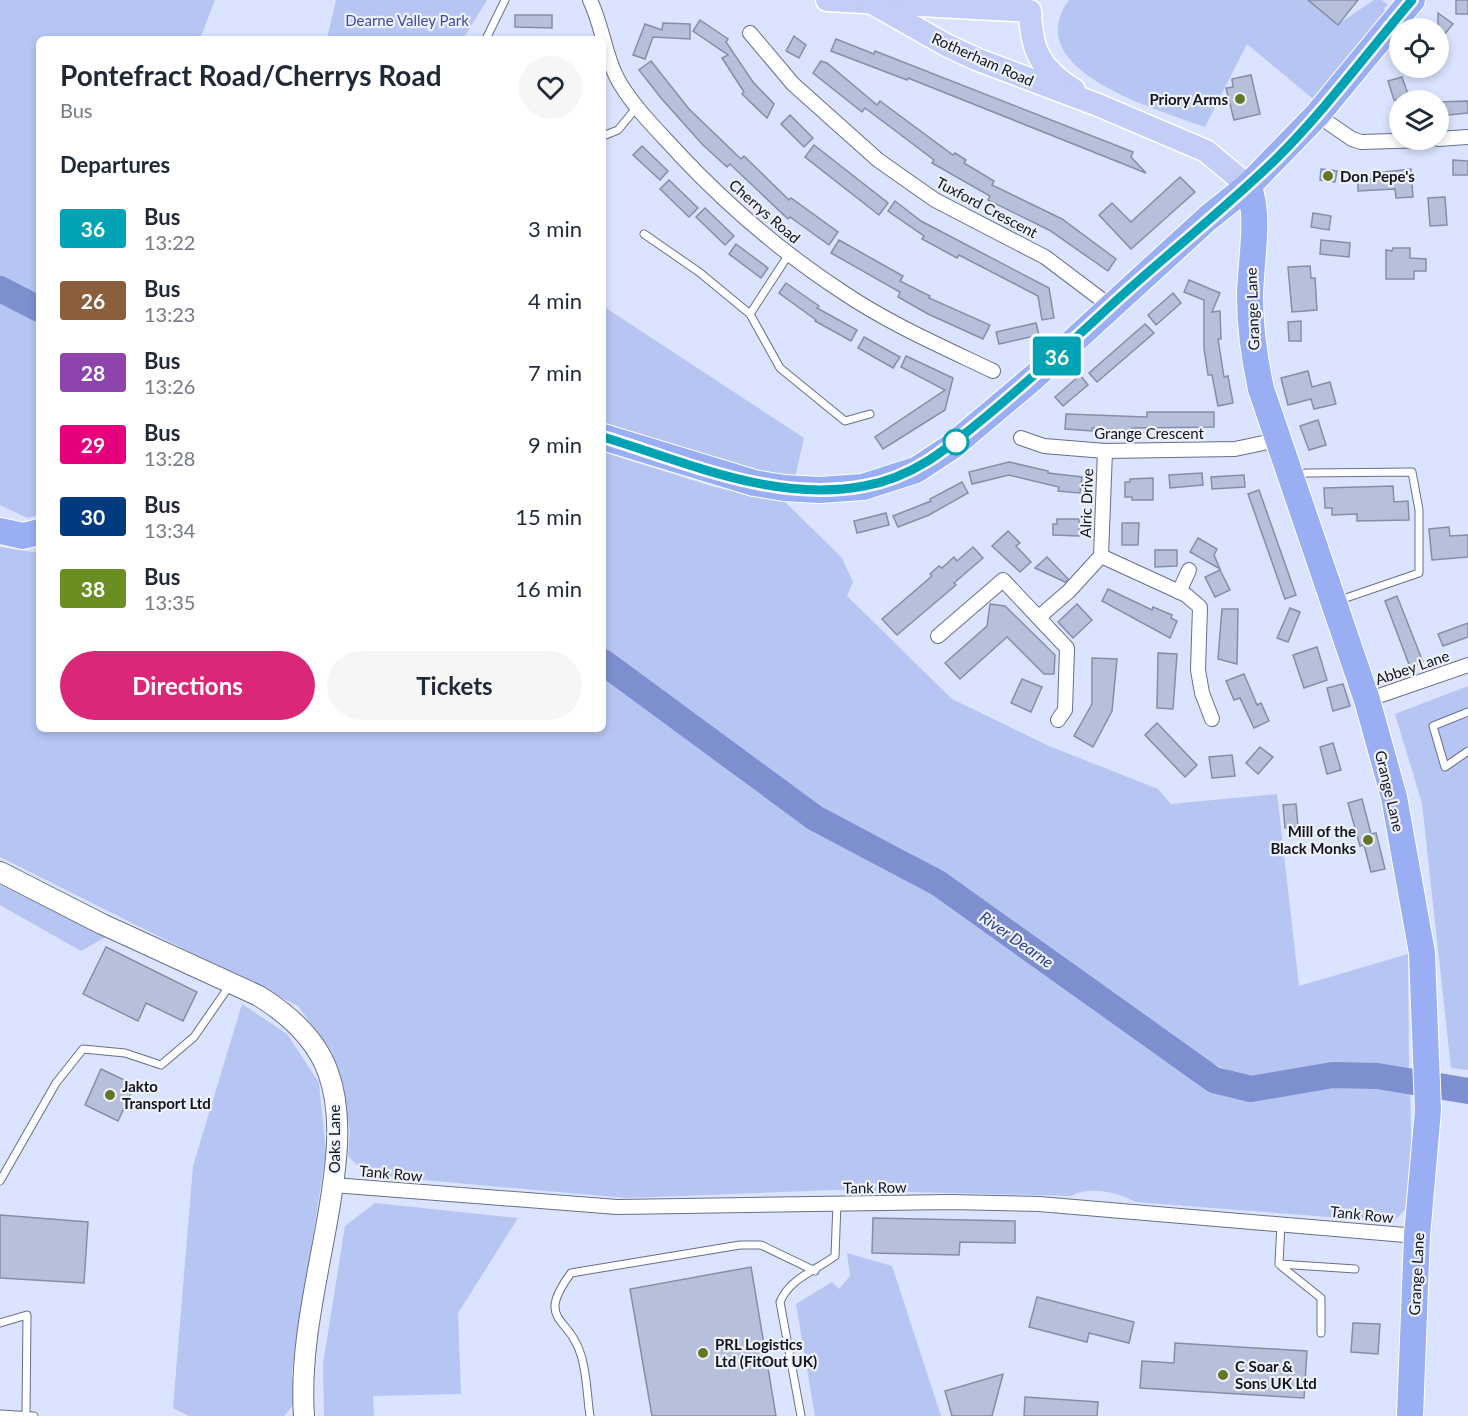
<!DOCTYPE html>
<style>
:root{--surface:#fff;--page:#f6f6f7;--text:#1f2937;--muted:#747a83;--accent:#db2777}
body{margin:0;font-family:Lato,sans-serif;background:var(--page);color:var(--text);height:100vh;display:flex;flex-direction:column;font-size:22px;white-space:nowrap}
*{box-sizing:border-box;margin:0}
p{font-size:20px;color:var(--muted)}
.icon{flex:none;width:33px;height:33px;fill:none;stroke:currentColor;stroke-width:2;stroke-linecap:round;stroke-linejoin:round}
.map{position:relative;flex:1;overflow:hidden}
.details{position:absolute;left:36px;top:36px;width:570px;height:696px;display:flex;flex-direction:column;background:var(--surface);border-radius:9px;box-shadow:0 3px 9px #0003}
.details>*{flex:none}
.badge{padding:0 12px;border-radius:4px;font-size:21px;line-height:39px}
.buttons{position:absolute;left:1389px;top:18px;display:grid;gap:12px}
.buttons a{display:grid;place-items:center;width:60px;height:60px;border-radius:50%;background:var(--surface);box-shadow:0 3px 9px #0003;font-size:30px}
.map>.badge{position:absolute;translate:-50% -50%;box-shadow:0 0 0 3px #fff}
h2{padding:0 24px;font-size:22px;line-height:54px}
.round{display:grid;place-items:center;flex:none;width:63px;height:63px;border-radius:32px;background:var(--page)}
.overview{display:flex;align-items:center;justify-content:space-between;height:102px;padding:0 24px}
h1{font-size:28px;font-weight:700;line-height:45px}
.action{display:flex;gap:12px;margin-top:auto;padding:12px 24px}
.action a{flex:1;height:69px;border-radius:36px;background:var(--accent);color:#fff;font-size:24px;font-weight:700;line-height:69px;text-align:center}
.action a+a{background:var(--page);color:var(--text)}
ul{padding:0;list-style:none}
li{display:flex;align-items:center;gap:18px;height:72px;padding:0 24px}
li div{flex:1}
li b{display:block;font-size:22px}
li em{font-style:normal}
li .badge{min-width:66px;font-weight:700;text-align:center}
.map>svg:first-child{display:block}
.green{fill:#b7c5f3}
.lines{fill:none;stroke-linecap:round;stroke-linejoin:round}
.river{stroke:#7d8fcf;stroke-width:26}
.building{fill:#b7c0db;stroke:#858ea7;stroke-width:1.5}
.lane-casing{stroke:#687088;stroke-width:9}
.street-casing{stroke:#687088;stroke-width:16}
.secondary-casing{stroke:#687088;stroke-width:22}
.primary-casing{stroke:#fff;stroke-width:25}
.highway-casing{stroke:#fff;stroke-width:28}
.lane{stroke:#fff;stroke-width:7}
.street{stroke:#fff;stroke-width:14}
.secondary{stroke:#fff;stroke-width:20}
.primary{stroke:#c2cef8;stroke-width:22}
.highway{stroke:#9aaef4;stroke-width:26}
.line-casing{stroke:#fff;stroke-width:14}
.line{stroke:#00a3b4;stroke-width:9}
.poi-dot{fill:#657727;stroke:#edf1fc;stroke-width:2}
.stop-dot{fill:#fff;stroke:#00a3b4;stroke-width:3}
.labels{text-anchor:middle;dominant-baseline:central;stroke-width:4.5;stroke-linejoin:round;paint-order:stroke}
.park-label{font-size:15px;fill:#3d4d9c;stroke:#edf1fc}
.street-label{font-size:15px;fill:#12141e;stroke:#edf1fc}
.poi-label{font-size:15px;font-weight:bold;fill:#12141e;stroke:#edf1fc;text-anchor:start}
.water-label{font-size:16px;font-style:italic;fill:#2e3d89;stroke:#edf1fc}
</style>
<div class="map">
<svg width="1468" height="1416" viewBox="0 0 1468 1416">
<rect width="100%" height="100%" fill="#dae3ff"/>
<g class="green">
<path d="M0,0H215L200,39H39V515L27,518L0,505Z"/>
<path d="M336,0H487L463,39H327Z"/>
<path d="M1069,0H1308L1338,24L1374,0H1382L1388,5L1384,8L1386,13L1313,99L1247,44L1205,127C1160,110 1017,71 1069,0Z"/>
<path d="M603,306L804,438L794,482L603,426Z"/>
<path d="M603,452L714,487L785,502L842,558L853,582L847,596L952,699L1049,746L1158,789L1171,804L1277,794L1299,986L1408,954L1409,1072L1339,1065L1254,1081L1204,1060L910,853L871,833L876,857L933,888L1213,1085L1253,1097L1336,1083L1382,1081L1410,1090L1412,1179L1409,1206L1393,1222L1135,1202C1118,1192 1088,1186 1071,1196L836,1190L626,1198L367,1175L348,1156L350,1130L332,1052L298,1006L0,857V547L39,553V729H603Z"/>
<path d="M1468,686V1070L1451,1068L1422,803L1395,714Z"/>
<path d="M0,885L106,937L81,951L0,905Z"/>
<path d="M242,1004L287,1034L319,1083L326,1152L292,1372L294,1404L284,1416H189L173,1408L193,1166Z"/>
<path d="M375,1203L518,1218L458,1313L461,1394L373,1396L374,1416H324L323,1364L345,1226Z"/>
<path d="M847,1253L892,1266L941,1416H815L796,1304L832,1282L839,1289L850,1276Z"/>
</g>
<g class="lines">
<g class="river">
<path d="M0,289L39,309"/>
<path d="M603,662L815,818L938,883L1214,1080L1251,1089L1333,1075L1377,1076L1468,1091"/>
</g>
</g>
<g class="building">
<path d="M1308,0H1358L1338,25Z"/>
<rect x="1456" y="0" width="12" height="14"/>
<path d="M1438,13L1453,24L1438,42Z"/>
<path d="M515,15H552V28L515,27Z"/>
<path d="M700,20L728,39L726,42L753,82L774,104L767,118L742,94L744,92L722,58L728,55L693,31Z"/>
<path d="M663,23L690,24V39L653,37L645,59L633,55L645,24L662,30Z"/>
<path d="M794,36L806,45L799,58L786,51Z"/>
<path d="M836,39L874,54L875,51L1133,152L1131,157L1146,173L908,78L907,80L831,51Z"/>
<path d="M651,61L689,109L741,159L744,156L789,200L791,198L838,232L829,245L790,217L788,219L730,164L727,167L702,144L661,98L639,70Z"/>
<path d="M821,61L827,63L877,105L880,101L953,155L955,153L966,160L964,163L994,181L992,185L1062,219L1116,259L1108,271L1049,230L988,200L990,196L932,163L934,160L893,129L865,108L862,112L813,73Z"/>
<path d="M1251,75L1260,114L1234,120L1226,88L1233,87L1232,79Z"/>
<path d="M1402,77L1410,100H1394L1388,81Z"/>
<path d="M1468,101V113L1438,116V102Z"/>
<path d="M790,115L813,138L804,147L781,124Z"/>
<path d="M814,145L888,203L879,215L805,157Z"/>
<path d="M642,146L668,171L660,180L633,155Z"/>
<path d="M1453,160L1468,161V175H1453Z"/>
<path d="M1321,169L1337,171L1335,182L1320,180Z"/>
<path d="M1411,169L1413,197L1396,198L1395,189L1358,191V180L1375,179V173Z"/>
<path d="M1180,177L1195,192L1131,249L1099,215L1112,203L1131,222Z"/>
<path d="M669,180L698,208L689,217L660,189Z"/>
<path d="M1445,197L1447,225L1430,226L1428,198Z"/>
<path d="M895,201L921,221L1049,288L1054,318L1042,320L1038,296L959,255L957,258L922,239L924,236L888,211Z"/>
<path d="M705,208L734,236L725,245L696,217Z"/>
<path d="M1313,213L1331,216L1329,230L1311,227Z"/>
<path d="M839,240L903,276L900,281L930,296L929,298L990,325L983,339L928,314L898,297L900,292L831,253Z"/>
<path d="M1321,240L1350,243L1349,257L1320,254Z"/>
<path d="M736,244L768,268L761,278L729,254Z"/>
<path d="M1393,248H1410V258L1426,259V271H1414V279H1386V250L1392,251Z"/>
<path d="M1310,266L1311,278H1315L1317,310L1292,312L1288,267Z"/>
<path d="M1189,280L1220,293L1212,312L1220,311L1221,339H1218L1224,377L1228,376L1233,403L1218,406L1212,375H1208L1204,348V300L1184,292Z"/>
<path d="M786,283L819,306L817,308L857,330L851,341L815,321L816,320L779,293Z"/>
<path d="M1173,293L1181,303L1156,325L1148,315Z"/>
<path d="M1301,321V341H1289L1288,322Z"/>
<path d="M1036,323L1039,335L999,344L996,332Z"/>
<path d="M1145,324L1154,333L1097,382L1089,373Z"/>
<path d="M864,337L900,357L893,368L858,348Z"/>
<path d="M906,356L953,378L945,410L883,449L875,437L945,390L901,367Z"/>
<path d="M1308,371L1312,387L1330,382L1336,404L1314,409L1311,399L1288,405L1281,378Z"/>
<path d="M1080,375L1088,385L1063,406L1055,397Z"/>
<path d="M1147,412H1214V427L1132,428V431L1092,428V431L1065,429L1066,414L1147,417Z"/>
<path d="M1318,420L1326,445L1309,450L1300,426Z"/>
<path d="M1009,462L1048,471V473L1082,477L1080,493L1058,491L1059,487L1009,475L972,484L969,472Z"/>
<path d="M1202,473L1203,485L1170,488L1169,475Z"/>
<path d="M1244,475L1245,487L1212,489L1211,477Z"/>
<path d="M1153,478V500H1132V497H1125V482H1130V479Z"/>
<path d="M962,482L968,493L929,515L898,527L893,516L931,501L930,499Z"/>
<path d="M1393,486L1394,502L1408,501L1409,520L1357,521V514L1332,515V508H1325L1324,488Z"/>
<path d="M1259,490L1296,595L1285,599L1248,494Z"/>
<path d="M886,513L889,525L857,533L854,521Z"/>
<path d="M1057,519H1079V536L1053,535V524H1057Z"/>
<path d="M1122,523H1139L1138,545H1122Z"/>
<path d="M1449,527L1450,536L1468,535V557L1432,560L1429,529Z"/>
<path d="M1008,531L1020,543L1016,546L1031,562L1020,572L992,546Z"/>
<path d="M1198,538L1217,549L1214,555L1220,569L1190,552Z"/>
<path d="M973,547L983,558L954,583L956,585L897,635L882,619L932,576L930,574L939,566L942,568L954,557L957,561Z"/>
<path d="M1155,550H1177V566L1155,567Z"/>
<path d="M1047,557L1068,579L1065,582L1035,568Z"/>
<path d="M1220,570L1230,590L1215,597L1205,577Z"/>
<path d="M1108,589L1152,610L1153,607L1172,615L1171,618L1177,621L1170,638L1102,601Z"/>
<path d="M1397,596L1423,662L1410,667L1385,601Z"/>
<path d="M990,604L1005,606L1055,655L1054,674H1044L1007,637L960,679L945,663L987,626Z"/>
<path d="M1077,604L1092,620L1073,638L1058,622Z"/>
<path d="M1290,608L1300,612L1288,642L1277,638Z"/>
<path d="M1222,609H1238L1237,664L1218,659Z"/>
<path d="M1468,623V637L1443,646L1438,634Z"/>
<path d="M1317,647L1327,680L1304,688L1293,655Z"/>
<path d="M1158,653L1177,654L1173,709L1157,708Z"/>
<path d="M1092,658L1117,659L1112,711L1093,747L1074,736L1092,704Z"/>
<path d="M1244,674L1257,705L1261,703L1269,721L1254,728L1240,698L1234,700L1226,681Z"/>
<path d="M1022,679L1042,687L1031,712L1011,703Z"/>
<path d="M1343,684L1350,706L1333,711L1327,688Z"/>
<path d="M1157,723L1197,765L1185,777L1145,735Z"/>
<path d="M1333,743L1341,770L1327,774L1320,747Z"/>
<path d="M1260,747L1273,757L1258,774L1246,763Z"/>
<path d="M1232,755L1235,776L1212,778L1209,757Z"/>
<path d="M1362,799L1371,834L1376,833L1385,869L1371,872L1364,845L1360,846L1348,803Z"/>
<path d="M1296,804L1298,827L1285,828L1283,805Z"/>
<path d="M106,947L197,992L183,1021L146,1003L138,1021L83,994Z"/>
<path d="M101,1069L135,1085L118,1121L85,1105Z"/>
<path d="M0,1215L88,1222L84,1283L0,1278Z"/>
<path d="M873,1218L1015,1221V1243L960,1242L959,1255L872,1253Z"/>
<path d="M751,1267L776,1416H652L630,1289Z"/>
<path d="M1037,1297L1134,1322L1129,1343L1089,1333L1087,1342L1029,1327Z"/>
<path d="M1353,1323L1380,1324L1378,1354L1351,1352Z"/>
<path d="M1175,1343L1307,1351L1304,1398L1140,1388L1142,1361L1174,1363Z"/>
<path d="M1003,1374L992,1416H952L945,1391Z"/>
<path d="M1025,1397L1098,1402L1097,1416H1024Z"/>
</g>
<g class="lines">
<defs>
<g id="lane">
<path d="M486,39L505,0"/>
<path d="M603,136L618,130L637,107"/>
<path d="M644,234L699,272L750,314L780,368L845,421L870,414"/>
<path d="M750,314L789,254"/>
<path d="M1294,476L1307,473L1412,472L1419,510V573L1340,600"/>
<path d="M1468,712L1433,726L1445,767L1468,751"/>
<path d="M0,1181L56,1083L83,1049L125,1053L161,1065L194,1037L230,985"/>
<path d="M1281,1223L1279,1264L1355,1269"/>
<path d="M1281,1266L1321,1298V1333"/>
<path d="M0,1323L27,1315L26,1414"/>
<path d="M0,1414L34,1416"/>
<path d="M590,1416C587,1396 587,1374 581,1355C569,1315 535,1322 571,1273L740,1245H761L815,1271"/>
<path d="M801,1416L780,1302C790,1278 815,1271 835,1256L837,1203"/>
</g>
<g id="street">
<path d="M590,0C603,27 605,59 621,85C637,111 660,133 680,155C729,207 784,254 844,293C890,324 943,347 993,371"/>
<path d="M750,33L793,84L878,160L935,200L1045,257L1110,306"/>
<path d="M1317,115L1352,139L1361,142L1428,140"/>
<path d="M1438,139L1468,137"/>
<path d="M1021,438L1044,446L1105,451L1235,449L1277,440"/>
<path d="M1101,556L1186,595L1200,607L1198,670L1202,693L1212,719"/>
<path d="M1101,556L1105,451"/>
<path d="M1179,592L1189,570"/>
<path d="M1039,617L1069,591L1101,556"/>
<path d="M938,636L1003,580L1067,648L1065,710L1058,720"/>
<path d="M1367,700L1468,665"/>
<path d="M333,1185L617,1207L950,1202L1039,1204L1417,1236"/>
</g>
<path id="secondary" d="M0,872L102,924L259,996C288,1014 316,1039 328,1072C343,1113 337,1161 330,1204C319,1273 299,1346 304,1416"/>
<g id="primary">
<path d="M827,0L1030,11C1031,50 1040,69 1074,90"/>
<path d="M872,3L946,45L976,59L1098,105L1206,151L1248,186"/>
</g>
<g id="highway">
<path d="M1248,186C1261,214 1250,265 1250,297C1250,329 1254,357 1261,389L1367,700L1394,797L1422,953L1428,1110L1417,1236L1410,1416"/>
<path d="M603,437L754,483L784,488L819,490L863,487L916,470L951,447L1033,378L1208,218L1248,186L1317,115L1412,0"/>
<path d="M0,531L23,536L39,532"/>
</g>
</defs>
<use href="#lane" class="lane-casing"/>
<use href="#street" class="street-casing"/>
<use href="#secondary" class="secondary-casing"/>
<use href="#primary" class="primary-casing"/>
<use href="#highway" class="highway-casing"/>
<use href="#lane" class="lane"/>
<use href="#street" class="street"/>
<use href="#secondary" class="secondary"/>
<use href="#primary" class="primary"/>
<use href="#highway" class="highway"/>
</g>
<g class="lines">
<defs>
<path id="line" d="M603,437C686,462 775,503 864,486C916,477 950,446 989,414C1030,380 1068,345 1107,309C1162,258 1223,211 1277,158C1326,109 1367,53 1412,0"/>
</defs>
<use href="#line" class="line-casing"/>
<use href="#line" class="line"/>
</g>
<g class="poi-dot">
<circle cx="1240" cy="99" r="6"/>
<circle cx="1328" cy="176" r="6"/>
<circle cx="1368" cy="840" r="6"/>
<circle cx="110" cy="1095" r="6"/>
<circle cx="703" cy="1353" r="6"/>
<circle cx="1223" cy="1375" r="6"/>
</g>
<circle class="stop-dot" cx="956" cy="442" r="12"/>
<g class="labels">
<g class="park-label">
<text x="407" y="20">Dearne Valley Park</text>
</g>
<g class="street-label">
<text transform="translate(983 59) rotate(24)">Rotherham Road</text>
<text transform="translate(987 207) rotate(28)">Tuxford Crescent</text>
<text transform="translate(765 211) rotate(41)">Cherrys Road</text>
<text transform="translate(1252 309) rotate(-92)">Grange Lane</text>
<text x="1149" y="433">Grange Crescent</text>
<text transform="translate(1086 503) rotate(-88)">Alric Drive</text>
<text transform="translate(1412 667) rotate(-19)">Abbey Lane</text>
<text transform="translate(1390 791) rotate(77)">Grange Lane</text>
<text transform="translate(334 1139) rotate(-90)">Oaks Lane</text>
<text transform="translate(391 1173) rotate(5)">Tank Row</text>
<text transform="translate(875 1187) rotate(-1)">Tank Row</text>
<text transform="translate(1362 1214) rotate(6)">Tank Row</text>
<text transform="translate(1416 1274) rotate(-87)">Grange Lane</text>
</g>
<g class="poi-label">
<text x="1228" y="99" text-anchor="end">Priory Arms</text>
<text x="1340" y="176">Don Pepe's</text>
<text x="1356" y="831" text-anchor="end">Mill of the<tspan x="1356" dy="17">Black Monks</tspan></text>
<text x="122" y="1086">Jakto<tspan x="122" dy="17">Transport Ltd</tspan></text>
<text x="715" y="1344">PRL Logistics<tspan x="715" dy="17">Ltd (FitOut UK)</tspan></text>
<text x="1235" y="1366">C Soar &amp;<tspan x="1235" dy="17">Sons UK Ltd</tspan></text>
</g>
<g class="water-label">
<text transform="translate(1017 939) rotate(35)">River Dearne</text>
</g>
</g>
</svg>
<div class="buttons">
<a><svg class="icon" aria-label="locate" viewBox="0 0 24 24"><circle cx="12" cy="12" r="6"/><path d="M12 2v4M12 18v4M2 12h4M18 12h4"/></svg></a>
<a><svg class="icon" aria-label="layers" viewBox="0 0 24 24"><path d="M12 4l9 5-9 5-9-5zM3 14l9 5 9-5"/></svg></a>
</div>
<b class="badge" style="left:1057px;top:356px;background:#00a3b4;color:#fff">36</b>
<section class="details">
<div class="overview"><div><h1>Pontefract Road/Cherrys Road</h1><p>Bus</p></div><a class="round"><svg class="icon" aria-label="heart" viewBox="0 0 24 24"><path d="M12 20l-8-8c-3-5 5-10 8-4 3-6 11-1 8 4z"/></svg></a></div>
<h2>Departures</h2>
<ul>
<li><span class="badge" style="background:#00a3b4;color:#fff">36</span><div><b>Bus</b><p>13:22</p></div><em>3 min</em></li>
<li><span class="badge" style="background:#8b5e3c;color:#fff">26</span><div><b>Bus</b><p>13:23</p></div><em>4 min</em></li>
<li><span class="badge" style="background:#8e44ad;color:#fff">28</span><div><b>Bus</b><p>13:26</p></div><em>7 min</em></li>
<li><span class="badge" style="background:#e6007e;color:#fff">29</span><div><b>Bus</b><p>13:28</p></div><em>9 min</em></li>
<li><span class="badge" style="background:#003b80;color:#fff">30</span><div><b>Bus</b><p>13:34</p></div><em>15 min</em></li>
<li><span class="badge" style="background:#6b8e23;color:#fff">38</span><div><b>Bus</b><p>13:35</p></div><em>16 min</em></li>
</ul>
<div class="action"><a>Directions</a><a>Tickets</a></div>
</section>
</div>
